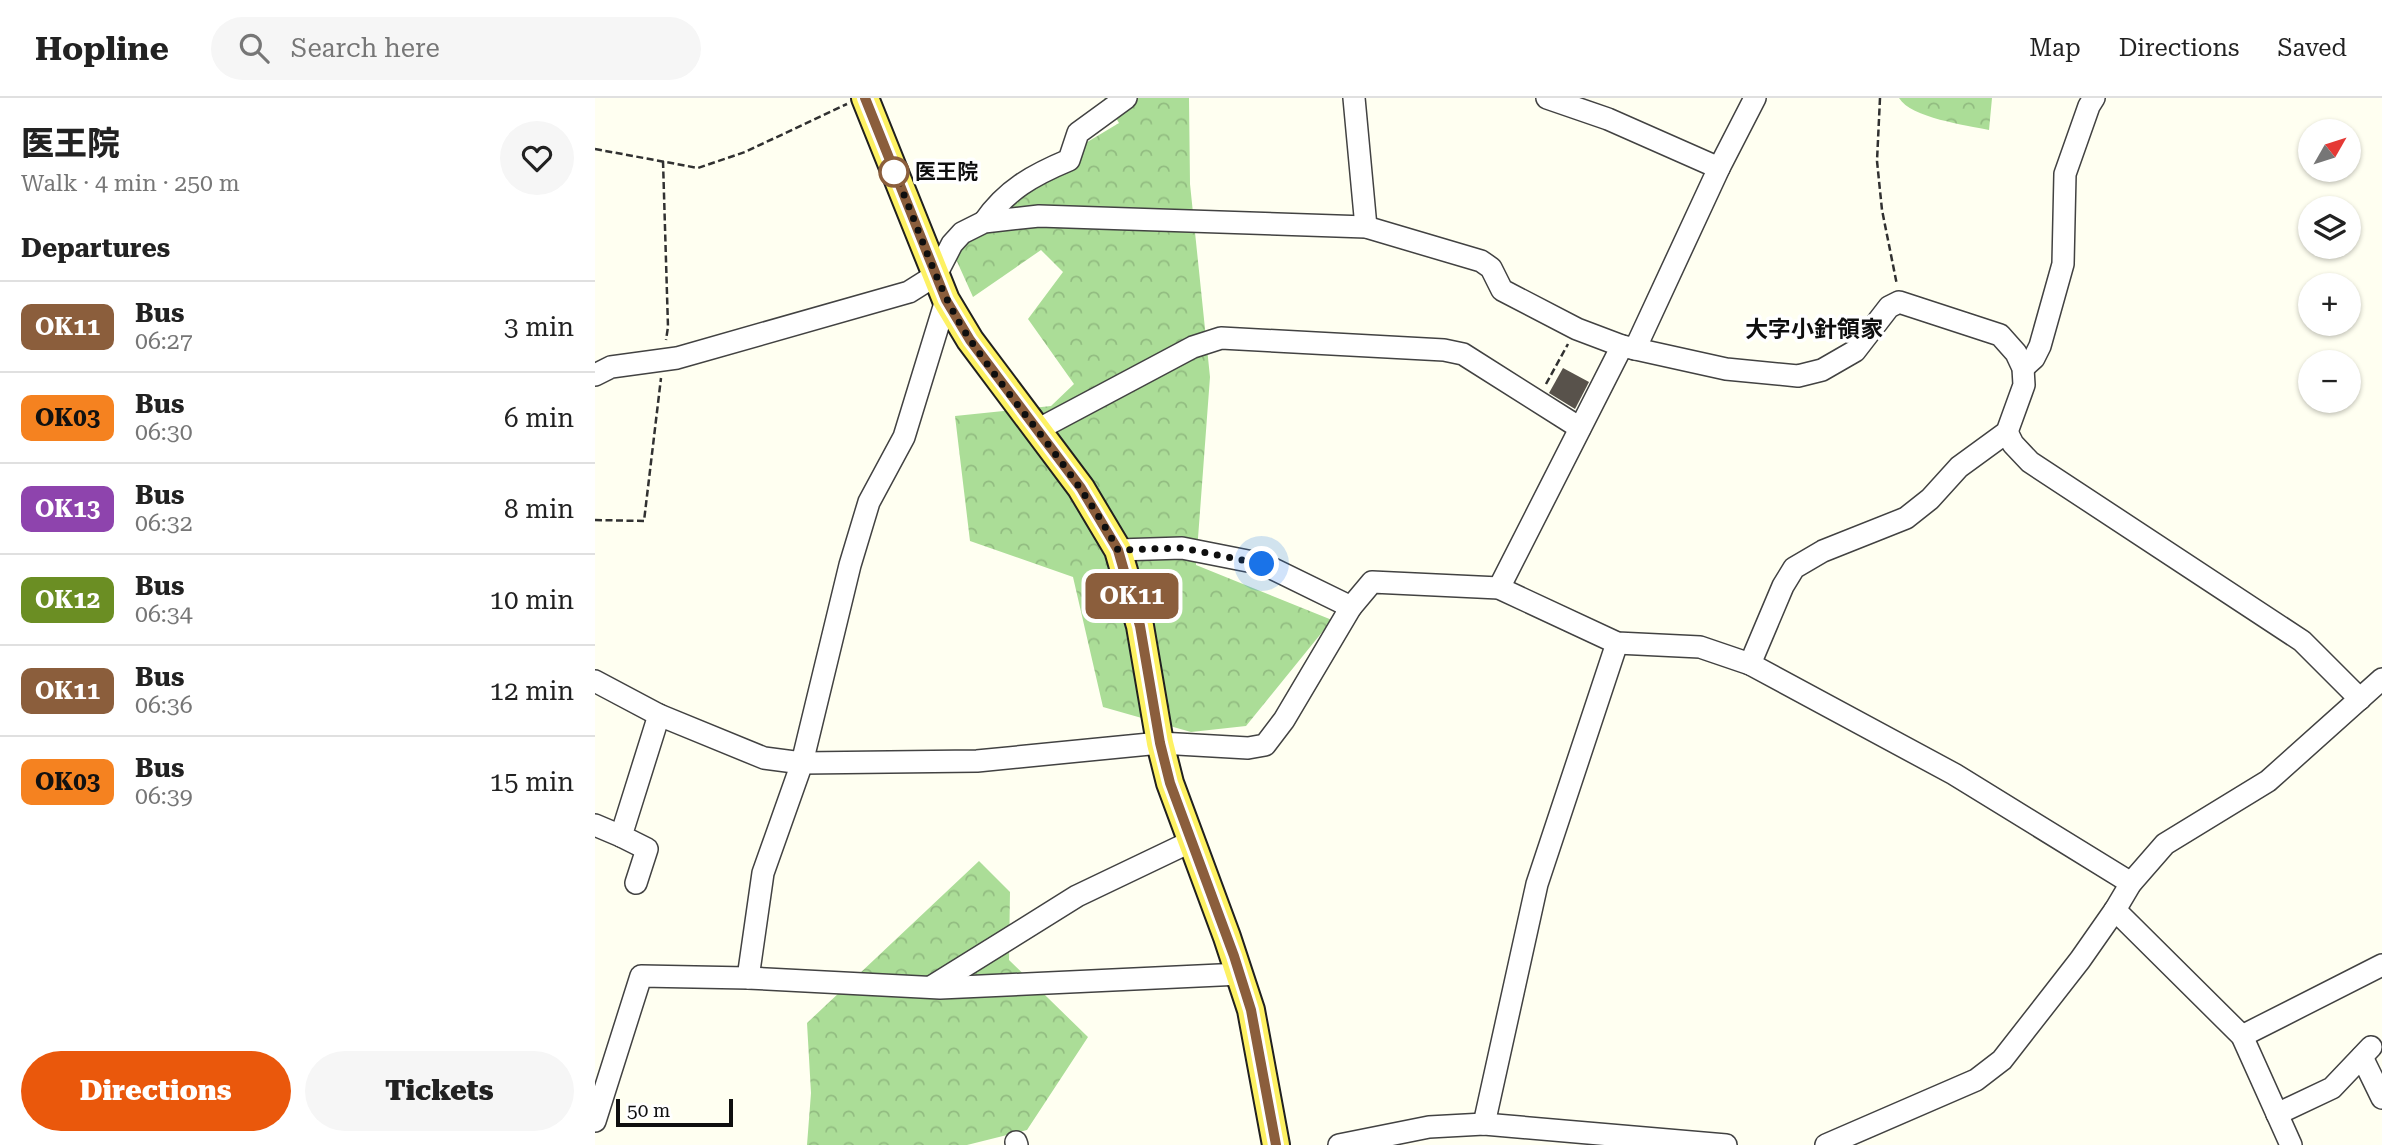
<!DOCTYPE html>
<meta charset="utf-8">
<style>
:root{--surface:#fff;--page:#f6f6f6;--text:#222;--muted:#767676;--line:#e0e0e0;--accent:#ea580c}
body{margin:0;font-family:"Roboto Serif","Noto Sans JP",serif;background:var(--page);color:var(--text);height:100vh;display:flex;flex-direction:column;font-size:26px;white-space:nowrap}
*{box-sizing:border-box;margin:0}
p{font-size:23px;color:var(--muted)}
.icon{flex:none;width:38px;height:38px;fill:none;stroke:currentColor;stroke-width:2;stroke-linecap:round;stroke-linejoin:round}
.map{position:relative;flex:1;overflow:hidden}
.side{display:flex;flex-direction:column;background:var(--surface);width:595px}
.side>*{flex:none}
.badge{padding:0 14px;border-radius:10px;font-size:24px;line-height:46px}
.needle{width:46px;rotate:51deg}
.controls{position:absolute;left:1703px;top:21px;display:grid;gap:14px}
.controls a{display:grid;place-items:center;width:63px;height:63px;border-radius:50%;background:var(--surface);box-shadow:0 2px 5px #0004;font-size:35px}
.scale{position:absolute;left:21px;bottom:18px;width:117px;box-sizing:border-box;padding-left:7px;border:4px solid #0f0f0f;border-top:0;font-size:19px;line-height:24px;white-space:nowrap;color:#0f0f0f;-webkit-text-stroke:5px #fff;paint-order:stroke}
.you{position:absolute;width:35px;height:35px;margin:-18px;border:5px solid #fff;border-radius:50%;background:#1a73e8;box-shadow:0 0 0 10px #1a73e833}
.map>.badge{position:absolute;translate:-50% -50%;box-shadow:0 0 0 4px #fff}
h2{padding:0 21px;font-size:26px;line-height:63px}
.round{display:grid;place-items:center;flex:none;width:74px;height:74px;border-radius:37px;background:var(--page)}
.head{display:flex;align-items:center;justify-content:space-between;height:119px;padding:0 21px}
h1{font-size:33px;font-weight:800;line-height:52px}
.primary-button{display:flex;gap:14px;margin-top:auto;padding:14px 21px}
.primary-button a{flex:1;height:80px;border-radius:42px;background:var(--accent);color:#fff;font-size:28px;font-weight:800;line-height:80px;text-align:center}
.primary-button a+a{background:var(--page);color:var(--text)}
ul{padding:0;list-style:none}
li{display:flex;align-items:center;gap:21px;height:91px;padding:0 21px;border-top:2px solid var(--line)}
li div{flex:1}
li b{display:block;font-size:26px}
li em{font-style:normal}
li .badge{min-width:77px;font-weight:700;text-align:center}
header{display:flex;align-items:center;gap:42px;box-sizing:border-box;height:98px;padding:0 35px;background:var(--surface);border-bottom:2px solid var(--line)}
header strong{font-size:33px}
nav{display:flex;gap:38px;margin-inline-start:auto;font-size:24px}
.search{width:490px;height:63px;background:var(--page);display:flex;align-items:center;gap:18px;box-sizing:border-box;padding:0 24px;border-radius:38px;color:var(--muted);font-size:26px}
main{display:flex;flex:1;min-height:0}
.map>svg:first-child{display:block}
.forest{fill:url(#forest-crowns)}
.building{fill:#58524b}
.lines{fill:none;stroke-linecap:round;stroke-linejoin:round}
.minor-casing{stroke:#424242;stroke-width:24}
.major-casing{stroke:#202020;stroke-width:30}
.path{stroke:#313131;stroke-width:2.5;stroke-dasharray:7 3.5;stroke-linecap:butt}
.minor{stroke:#fff;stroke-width:21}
.major{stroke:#fdf163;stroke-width:26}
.line-casing{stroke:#fff;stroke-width:16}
.line{stroke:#8b5e3c;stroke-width:10}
.walk{stroke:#0f0f0f;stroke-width:7;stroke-dasharray:0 12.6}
.stop-dot{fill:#fff;stroke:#8b5e3c;stroke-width:3.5}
.labels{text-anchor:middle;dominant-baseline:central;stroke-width:7;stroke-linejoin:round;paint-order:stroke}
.stop-label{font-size:21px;font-weight:bold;fill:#0f0f0f;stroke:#fff;text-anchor:start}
.neighbourhood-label{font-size:23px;font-weight:bold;fill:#0f0f0f;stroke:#fff}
</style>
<header>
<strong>Hopline</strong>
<div class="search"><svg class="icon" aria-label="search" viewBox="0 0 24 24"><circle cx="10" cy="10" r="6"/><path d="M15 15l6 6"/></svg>Search here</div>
<nav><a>Map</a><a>Directions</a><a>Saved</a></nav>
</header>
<main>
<section class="side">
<div class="head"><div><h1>医王院</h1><p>Walk · 4 min · 250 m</p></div><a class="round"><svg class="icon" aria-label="heart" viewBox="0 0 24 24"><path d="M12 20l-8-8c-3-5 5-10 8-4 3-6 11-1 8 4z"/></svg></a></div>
<h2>Departures</h2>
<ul>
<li><span class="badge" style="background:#8b5e3c;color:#fff">OK11</span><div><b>Bus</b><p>06:27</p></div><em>3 min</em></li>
<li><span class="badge" style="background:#f58220;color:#111">OK03</span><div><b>Bus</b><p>06:30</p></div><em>6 min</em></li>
<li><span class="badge" style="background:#8e44ad;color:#fff">OK13</span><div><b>Bus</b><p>06:32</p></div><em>8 min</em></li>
<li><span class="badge" style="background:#6b8e23;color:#fff">OK12</span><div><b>Bus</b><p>06:34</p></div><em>10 min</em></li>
<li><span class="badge" style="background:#8b5e3c;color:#fff">OK11</span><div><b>Bus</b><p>06:36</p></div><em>12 min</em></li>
<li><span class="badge" style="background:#f58220;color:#111">OK03</span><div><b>Bus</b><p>06:39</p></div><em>15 min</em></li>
</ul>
<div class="primary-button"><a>Directions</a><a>Tickets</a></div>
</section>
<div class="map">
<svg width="1787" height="1047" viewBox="0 0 1787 1047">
<defs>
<pattern id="forest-crowns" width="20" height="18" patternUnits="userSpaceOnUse" patternTransform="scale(1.75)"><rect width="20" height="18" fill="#abdd97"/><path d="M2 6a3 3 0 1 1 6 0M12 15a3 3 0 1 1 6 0" fill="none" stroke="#92bc81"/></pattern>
</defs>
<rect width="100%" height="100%" fill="#fffff1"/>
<g class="forest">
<path d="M509,0H594L595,86L615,279L601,467L737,522L651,628L596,634L508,609L478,479L375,443L360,318L456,308L479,286L433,221L468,174L446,152L378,199L360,159L394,103L524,25Z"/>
<path d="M1304,0H1397L1394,32C1371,27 1316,20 1304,0Z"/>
<path d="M384,763L415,794L414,862L493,939L432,1032L372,1047H212L216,995L212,925Z"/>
</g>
<path class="building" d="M968,270L994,284L980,311L954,295Z"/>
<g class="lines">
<defs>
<g id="minor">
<path d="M759,0L771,129"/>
<path d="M952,0L1013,21L1124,70"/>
<path d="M389,124C411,92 438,77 474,62L483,35L531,0"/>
<path d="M1040,251L1124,70L1160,0"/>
<path d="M1428,270L1439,260L1445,248L1468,166L1470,76L1494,8L1499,0"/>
<path d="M0,277L16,269L82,260L314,194L341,177L357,146L367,135L389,124L444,118L771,129L886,163L896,170L907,192L982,231L1027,248L1131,271L1203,278L1227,272L1260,253L1294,209L1304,204L1405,237L1421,255L1428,270L1429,287L1412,334L1364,369L1335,401L1311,420L1228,453L1199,470L1188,488L1155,566"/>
<path d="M442,332L598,249L626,240L849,252L868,256L985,330"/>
<path d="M1412,334L1418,346L1435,364L1707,543L1765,601"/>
<path d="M904,490L1027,248"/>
<path d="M756,509L777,484L904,490L1022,545L1105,549L1155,566L1359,676L1536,785"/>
<path d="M0,583L64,617L169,660L207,665L382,663L565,645L653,650L670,647L689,622L756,509L668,466L587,450L523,452"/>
<path d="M0,727L26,738"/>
<path d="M41,785L52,751L26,738L64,617"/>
<path d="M1520,812L1647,938L1696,1047"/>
<path d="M153,880L345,890L646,876"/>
<path d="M336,889L482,798L595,744"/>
<path d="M1647,938L1787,867"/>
<path d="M1767,959L1787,1000"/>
<path d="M1682,1016L1737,990L1776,949"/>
<path d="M0,1023L46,878L153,880L168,775L207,665L255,467L274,404L309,339L351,202"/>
<path d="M889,1026L942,786L1022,545"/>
<path d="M421,1044L422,1047"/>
<path d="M744,1047L834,1029L889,1026L1131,1047"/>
<path d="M1231,1047L1381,982L1407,962L1485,862L1520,812L1536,785L1570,746L1673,683L1787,581"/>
</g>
<path id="major" d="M270,0L351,202L375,242L486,390L523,452L545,528L565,645L575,685L632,839L656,912L681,1047"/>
</defs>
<use href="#minor" class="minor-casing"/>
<use href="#major" class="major-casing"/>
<g class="path">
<path d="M1285,0L1282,63L1287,112L1302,187"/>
<path d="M0,51L103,70L150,54L252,6"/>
<path d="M68,63L73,229L71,242"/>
<path d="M951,286L973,246"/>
<path d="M0,422L49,423L66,280"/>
</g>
<use href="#minor" class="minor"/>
<use href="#major" class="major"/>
</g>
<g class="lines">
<defs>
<path id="line" d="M270,0L351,202L375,242L486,390L523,452L545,528L565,645L575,685L639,858L656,912L681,1047"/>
</defs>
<use href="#line" class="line-casing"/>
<use href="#line" class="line"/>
<path class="walk" d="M299,74C325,130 341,192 376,243C424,314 483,376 523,452L587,450L667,466"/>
</g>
<circle class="stop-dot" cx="299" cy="74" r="14"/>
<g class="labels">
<g class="stop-label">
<text x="320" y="74">医王院</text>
</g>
<g class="neighbourhood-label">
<text x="1219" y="231">大字小針領家</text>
</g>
</g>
</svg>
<div class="controls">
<a><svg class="needle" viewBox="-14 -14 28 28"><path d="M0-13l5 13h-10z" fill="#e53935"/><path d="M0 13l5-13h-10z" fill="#767676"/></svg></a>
<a><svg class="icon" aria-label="layers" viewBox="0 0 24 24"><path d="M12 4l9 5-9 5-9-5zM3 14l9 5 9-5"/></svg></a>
<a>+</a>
<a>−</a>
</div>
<div class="scale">50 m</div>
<div class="you" style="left:667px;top:466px"></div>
<b class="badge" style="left:537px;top:498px;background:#8b5e3c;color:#fff">OK11</b>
</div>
</main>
